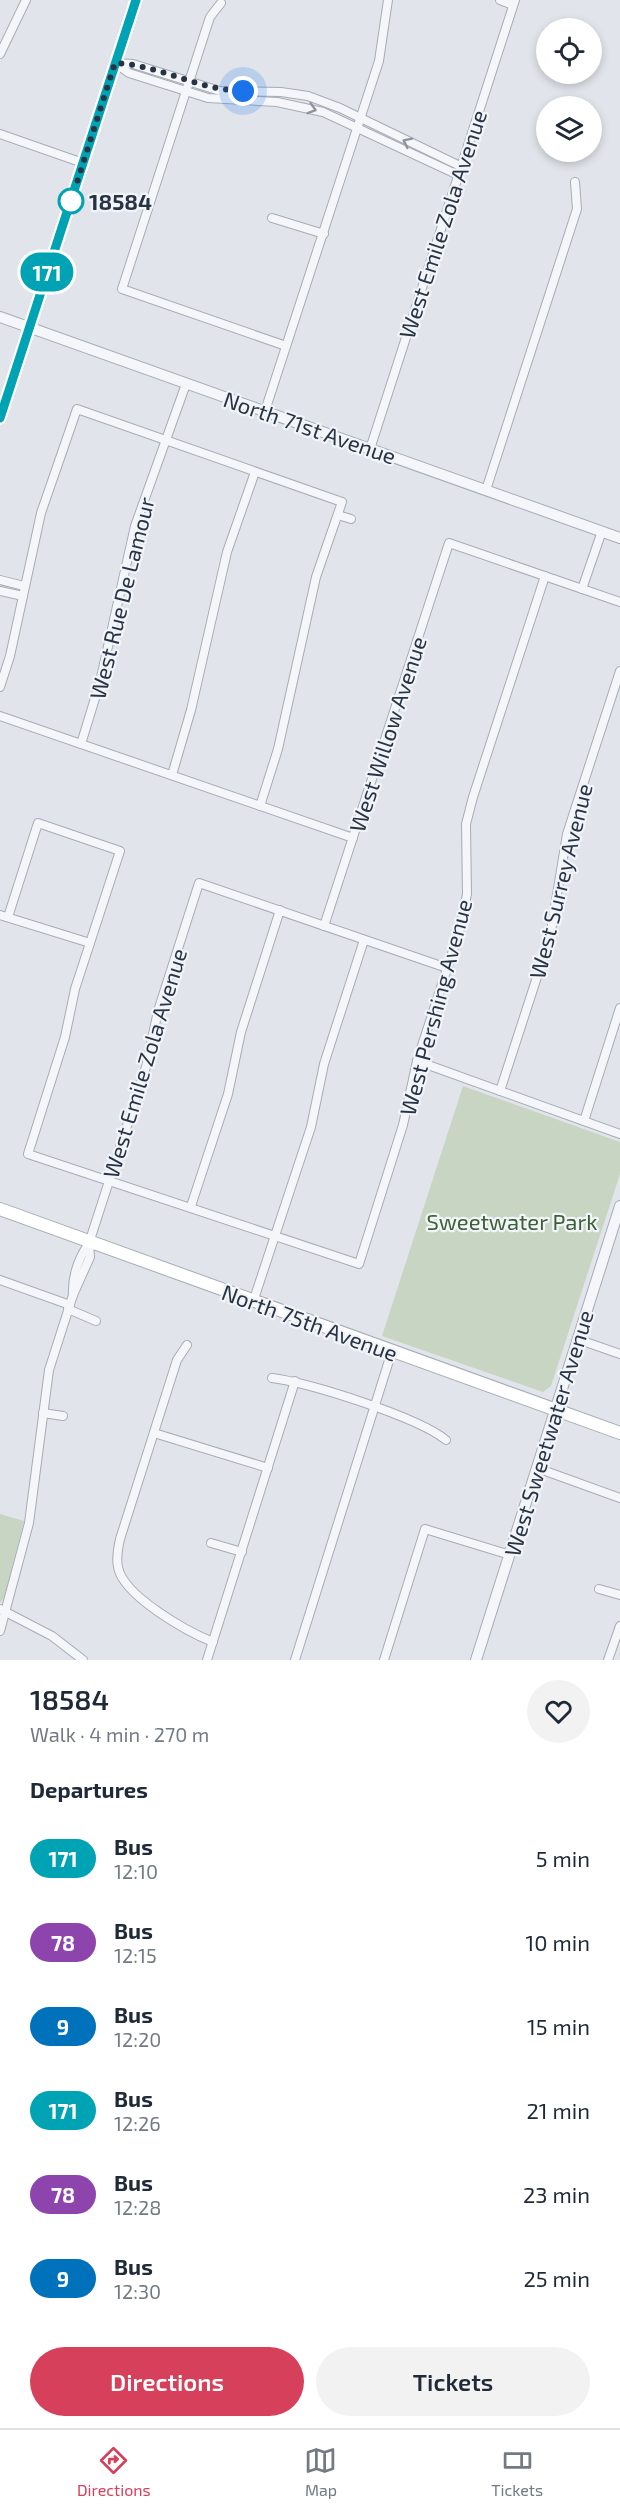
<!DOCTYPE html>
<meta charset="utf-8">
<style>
:root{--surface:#fff;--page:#f2f2f3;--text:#1f2937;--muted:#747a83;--line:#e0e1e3;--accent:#d6405a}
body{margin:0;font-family:"Exo 2",sans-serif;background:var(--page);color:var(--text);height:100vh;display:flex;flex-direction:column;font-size:22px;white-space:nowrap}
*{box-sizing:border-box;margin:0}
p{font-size:20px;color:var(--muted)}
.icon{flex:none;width:33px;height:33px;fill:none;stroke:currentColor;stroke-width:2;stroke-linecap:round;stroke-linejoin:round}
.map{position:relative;height:1660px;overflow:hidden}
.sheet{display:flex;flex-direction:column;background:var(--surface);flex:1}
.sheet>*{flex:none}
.badge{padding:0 12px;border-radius:20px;font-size:21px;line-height:39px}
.fabs{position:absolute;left:536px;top:18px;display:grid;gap:12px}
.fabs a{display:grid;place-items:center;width:66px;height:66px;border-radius:50%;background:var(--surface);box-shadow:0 3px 9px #0003;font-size:30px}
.you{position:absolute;width:30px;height:30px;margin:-15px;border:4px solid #fff;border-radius:50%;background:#1a73e8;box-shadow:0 0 0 9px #1a73e833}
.map>.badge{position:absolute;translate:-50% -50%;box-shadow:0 0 0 3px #fff}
h2{padding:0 30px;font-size:22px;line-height:54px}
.round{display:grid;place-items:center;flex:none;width:63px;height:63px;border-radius:32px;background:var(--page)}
.summary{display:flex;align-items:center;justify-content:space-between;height:102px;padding:0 30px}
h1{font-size:28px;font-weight:600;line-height:45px}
.cta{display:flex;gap:12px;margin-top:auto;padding:12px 30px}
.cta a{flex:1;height:69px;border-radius:36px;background:var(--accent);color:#fff;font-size:24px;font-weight:600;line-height:69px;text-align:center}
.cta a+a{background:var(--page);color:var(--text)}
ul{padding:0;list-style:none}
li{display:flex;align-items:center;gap:18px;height:84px;padding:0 30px}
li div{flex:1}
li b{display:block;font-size:22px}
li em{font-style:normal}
li .badge{min-width:66px;font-weight:700;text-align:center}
.tabs{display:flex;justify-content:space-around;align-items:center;height:84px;border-top:2px solid var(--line);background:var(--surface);font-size:16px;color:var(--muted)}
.tabs a{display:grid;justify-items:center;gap:3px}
.tabs .selected{color:var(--accent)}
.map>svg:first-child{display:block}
.green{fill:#c7d5c2}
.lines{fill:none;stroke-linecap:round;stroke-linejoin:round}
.minor-casing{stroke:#a6acb6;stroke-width:10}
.tertiary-casing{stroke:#a6acb6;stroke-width:12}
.secondary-casing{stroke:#a6acb6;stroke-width:14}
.minor{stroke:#f4f6f9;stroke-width:8}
.tertiary{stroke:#f4f6f9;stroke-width:10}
.secondary{stroke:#fff;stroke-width:12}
.oneway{stroke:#8e949e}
.line-casing{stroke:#fff;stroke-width:14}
.line{stroke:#00a3b4;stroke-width:9}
.walk{stroke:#283344;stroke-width:6;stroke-dasharray:0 10.8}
.stop-dot{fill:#fff;stroke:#00a3b4;stroke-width:3}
.labels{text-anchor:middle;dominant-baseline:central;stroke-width:4.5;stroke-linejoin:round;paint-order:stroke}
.stop-label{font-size:22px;font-weight:bold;fill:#283344;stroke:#f1f4f8;text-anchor:start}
.street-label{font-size:22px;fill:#283344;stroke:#f1f4f8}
.park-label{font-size:22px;fill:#3e6035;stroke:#f1f4f8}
</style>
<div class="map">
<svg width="620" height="1660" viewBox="0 0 620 1660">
<rect width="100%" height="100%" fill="#e1e5eb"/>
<g class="green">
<path d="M463,1086L620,1142V1174L551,1386L543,1392L382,1336Z"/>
<path d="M0,1514L24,1521L4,1598L0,1603Z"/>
</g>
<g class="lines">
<defs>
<g id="minor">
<path d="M500,0L513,5"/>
<path d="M221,3L210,17L122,289L286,346"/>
<path d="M0,54L26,0"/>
<path d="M115,63L133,64L220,91L281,92L308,96L340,108L460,166"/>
<path d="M115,63L129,73L208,98L277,102L323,112L458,175"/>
<path d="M0,134L83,163"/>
<path d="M272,218L324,234"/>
<path d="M265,411L379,61L388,0"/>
<path d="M370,449L515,0"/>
<path d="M486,490L577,209L575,182"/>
<path d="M338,515L351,519"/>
<path d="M0,580L24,586"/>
<path d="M582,589L602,531"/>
<path d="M0,591L23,596"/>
<path d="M0,687L10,656L41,513L77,409L342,502L316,577L278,749L260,806"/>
<path d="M0,716L353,838"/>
<path d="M81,744L100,682L135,526L186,384"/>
<path d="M172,775L191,710L227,552L255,472"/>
<path d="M0,915L90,943"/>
<path d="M8,917L38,823L120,851L75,989L65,1037L28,1154L359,1264L403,1125L417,1061L460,929L467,894L466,824L473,797L545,576"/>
<path d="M324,926L449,543L620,602"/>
<path d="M417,1061L620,1134"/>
<path d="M500,1091L550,937L567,834L620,671"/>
<path d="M584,1121L620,1008"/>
<path d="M191,1206L228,1094L241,1032L280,910"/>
<path d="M0,1280L70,1305"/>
<path d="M73,1295C72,1275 78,1259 89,1243L146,1067L158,1011L199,883L447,968"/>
<path d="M253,1302L311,1127L324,1064L364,940"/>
<path d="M68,1309L96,1321"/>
<path d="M577,1339L620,1354"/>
<path d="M187,1345L177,1360L120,1539C118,1548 116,1558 118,1567C123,1596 188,1632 213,1642"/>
<path d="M272,1378C310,1383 418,1417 446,1440"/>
<path d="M43,1413L63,1416"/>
<path d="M154,1433L268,1468"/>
<path d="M537,1468L620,1498"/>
<path d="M211,1543L242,1552"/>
<path d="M599,1589L620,1595"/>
<path d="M0,1609L52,1636L83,1660"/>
<path d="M0,1631L29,1523L49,1370L73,1295L90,1257L89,1243"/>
<path d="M207,1660L295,1381"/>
<path d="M295,1660L392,1351"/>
<path d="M384,1660L425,1529L510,1555"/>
<path d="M608,1660L620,1626"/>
</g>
<g id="tertiary">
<path d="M0,317L620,538"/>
<path d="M476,1660L620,1206"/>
</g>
<g id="secondary">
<path d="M0,418L136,0"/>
<path d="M0,1209L620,1433"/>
</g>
</defs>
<use href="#minor" class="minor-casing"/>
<use href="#tertiary" class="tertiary-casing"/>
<use href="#secondary" class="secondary-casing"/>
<use href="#minor" class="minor"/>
<use href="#tertiary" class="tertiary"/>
<use href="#secondary" class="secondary"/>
</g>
<defs><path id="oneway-chevron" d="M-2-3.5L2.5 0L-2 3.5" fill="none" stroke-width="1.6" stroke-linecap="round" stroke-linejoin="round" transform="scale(1.5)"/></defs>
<g class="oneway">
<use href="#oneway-chevron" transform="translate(312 109) rotate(16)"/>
<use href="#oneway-chevron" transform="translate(407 142) rotate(-154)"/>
</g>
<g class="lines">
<defs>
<path id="line" d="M0,418L136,0"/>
</defs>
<use href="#line" class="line-casing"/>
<use href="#line" class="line"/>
<path class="walk" d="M71,201L115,63C159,65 198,90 243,91"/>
</g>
<circle class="stop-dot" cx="71" cy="201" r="12"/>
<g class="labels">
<g class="stop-label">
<text x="89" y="201">18584</text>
</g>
<g class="street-label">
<text transform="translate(442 224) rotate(-72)">West Emile Zola Avenue</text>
<text transform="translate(310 427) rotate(19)">North 71st Avenue</text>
<text transform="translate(121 598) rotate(-76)">West Rue De Lamour</text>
<text transform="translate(387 734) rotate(-72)">West Willow Avenue</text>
<text transform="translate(560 881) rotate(-76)">West Surrey Avenue</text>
<text transform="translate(435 1007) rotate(-75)">West Pershing Avenue</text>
<text transform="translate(144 1063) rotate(-73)">West Emile Zola Avenue</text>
<text transform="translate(310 1322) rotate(20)">North 75th Avenue</text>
<text transform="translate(548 1433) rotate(-73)">West Sweetwater Avenue</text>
</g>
<g class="park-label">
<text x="512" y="1221">Sweetwater Park</text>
</g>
</g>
</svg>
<div class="fabs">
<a><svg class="icon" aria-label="locate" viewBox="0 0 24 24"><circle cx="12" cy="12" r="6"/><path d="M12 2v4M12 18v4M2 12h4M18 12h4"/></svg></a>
<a><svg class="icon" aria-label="layers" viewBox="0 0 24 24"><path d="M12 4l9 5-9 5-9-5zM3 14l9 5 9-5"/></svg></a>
</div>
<div class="you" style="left:243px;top:91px"></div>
<b class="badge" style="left:47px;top:272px;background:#00a3b4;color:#fff">171</b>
</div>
<section class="sheet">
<div class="summary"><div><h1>18584</h1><p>Walk · 4 min · 270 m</p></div><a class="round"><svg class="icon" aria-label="heart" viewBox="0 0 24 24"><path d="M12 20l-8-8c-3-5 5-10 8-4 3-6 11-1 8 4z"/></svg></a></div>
<h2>Departures</h2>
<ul>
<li><span class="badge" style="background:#00a3b4;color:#fff">171</span><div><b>Bus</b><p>12:10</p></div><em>5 min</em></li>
<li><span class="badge" style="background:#8e44ad;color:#fff">78</span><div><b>Bus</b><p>12:15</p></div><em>10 min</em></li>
<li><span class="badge" style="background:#0072bc;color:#fff">9</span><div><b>Bus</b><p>12:20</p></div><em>15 min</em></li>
<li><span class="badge" style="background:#00a3b4;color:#fff">171</span><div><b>Bus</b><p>12:26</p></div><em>21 min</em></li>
<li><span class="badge" style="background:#8e44ad;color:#fff">78</span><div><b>Bus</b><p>12:28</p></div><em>23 min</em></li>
<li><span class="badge" style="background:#0072bc;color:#fff">9</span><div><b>Bus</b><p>12:30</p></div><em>25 min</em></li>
</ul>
<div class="cta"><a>Directions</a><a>Tickets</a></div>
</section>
<nav class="tabs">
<a class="selected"><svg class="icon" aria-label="directions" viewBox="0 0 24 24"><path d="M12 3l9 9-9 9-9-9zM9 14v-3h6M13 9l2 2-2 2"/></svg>Directions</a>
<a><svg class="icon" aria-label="map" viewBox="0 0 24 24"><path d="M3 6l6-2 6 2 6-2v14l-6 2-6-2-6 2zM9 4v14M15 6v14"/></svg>Map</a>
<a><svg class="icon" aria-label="tickets" viewBox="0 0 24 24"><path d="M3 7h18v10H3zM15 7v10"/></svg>Tickets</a>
</nav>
